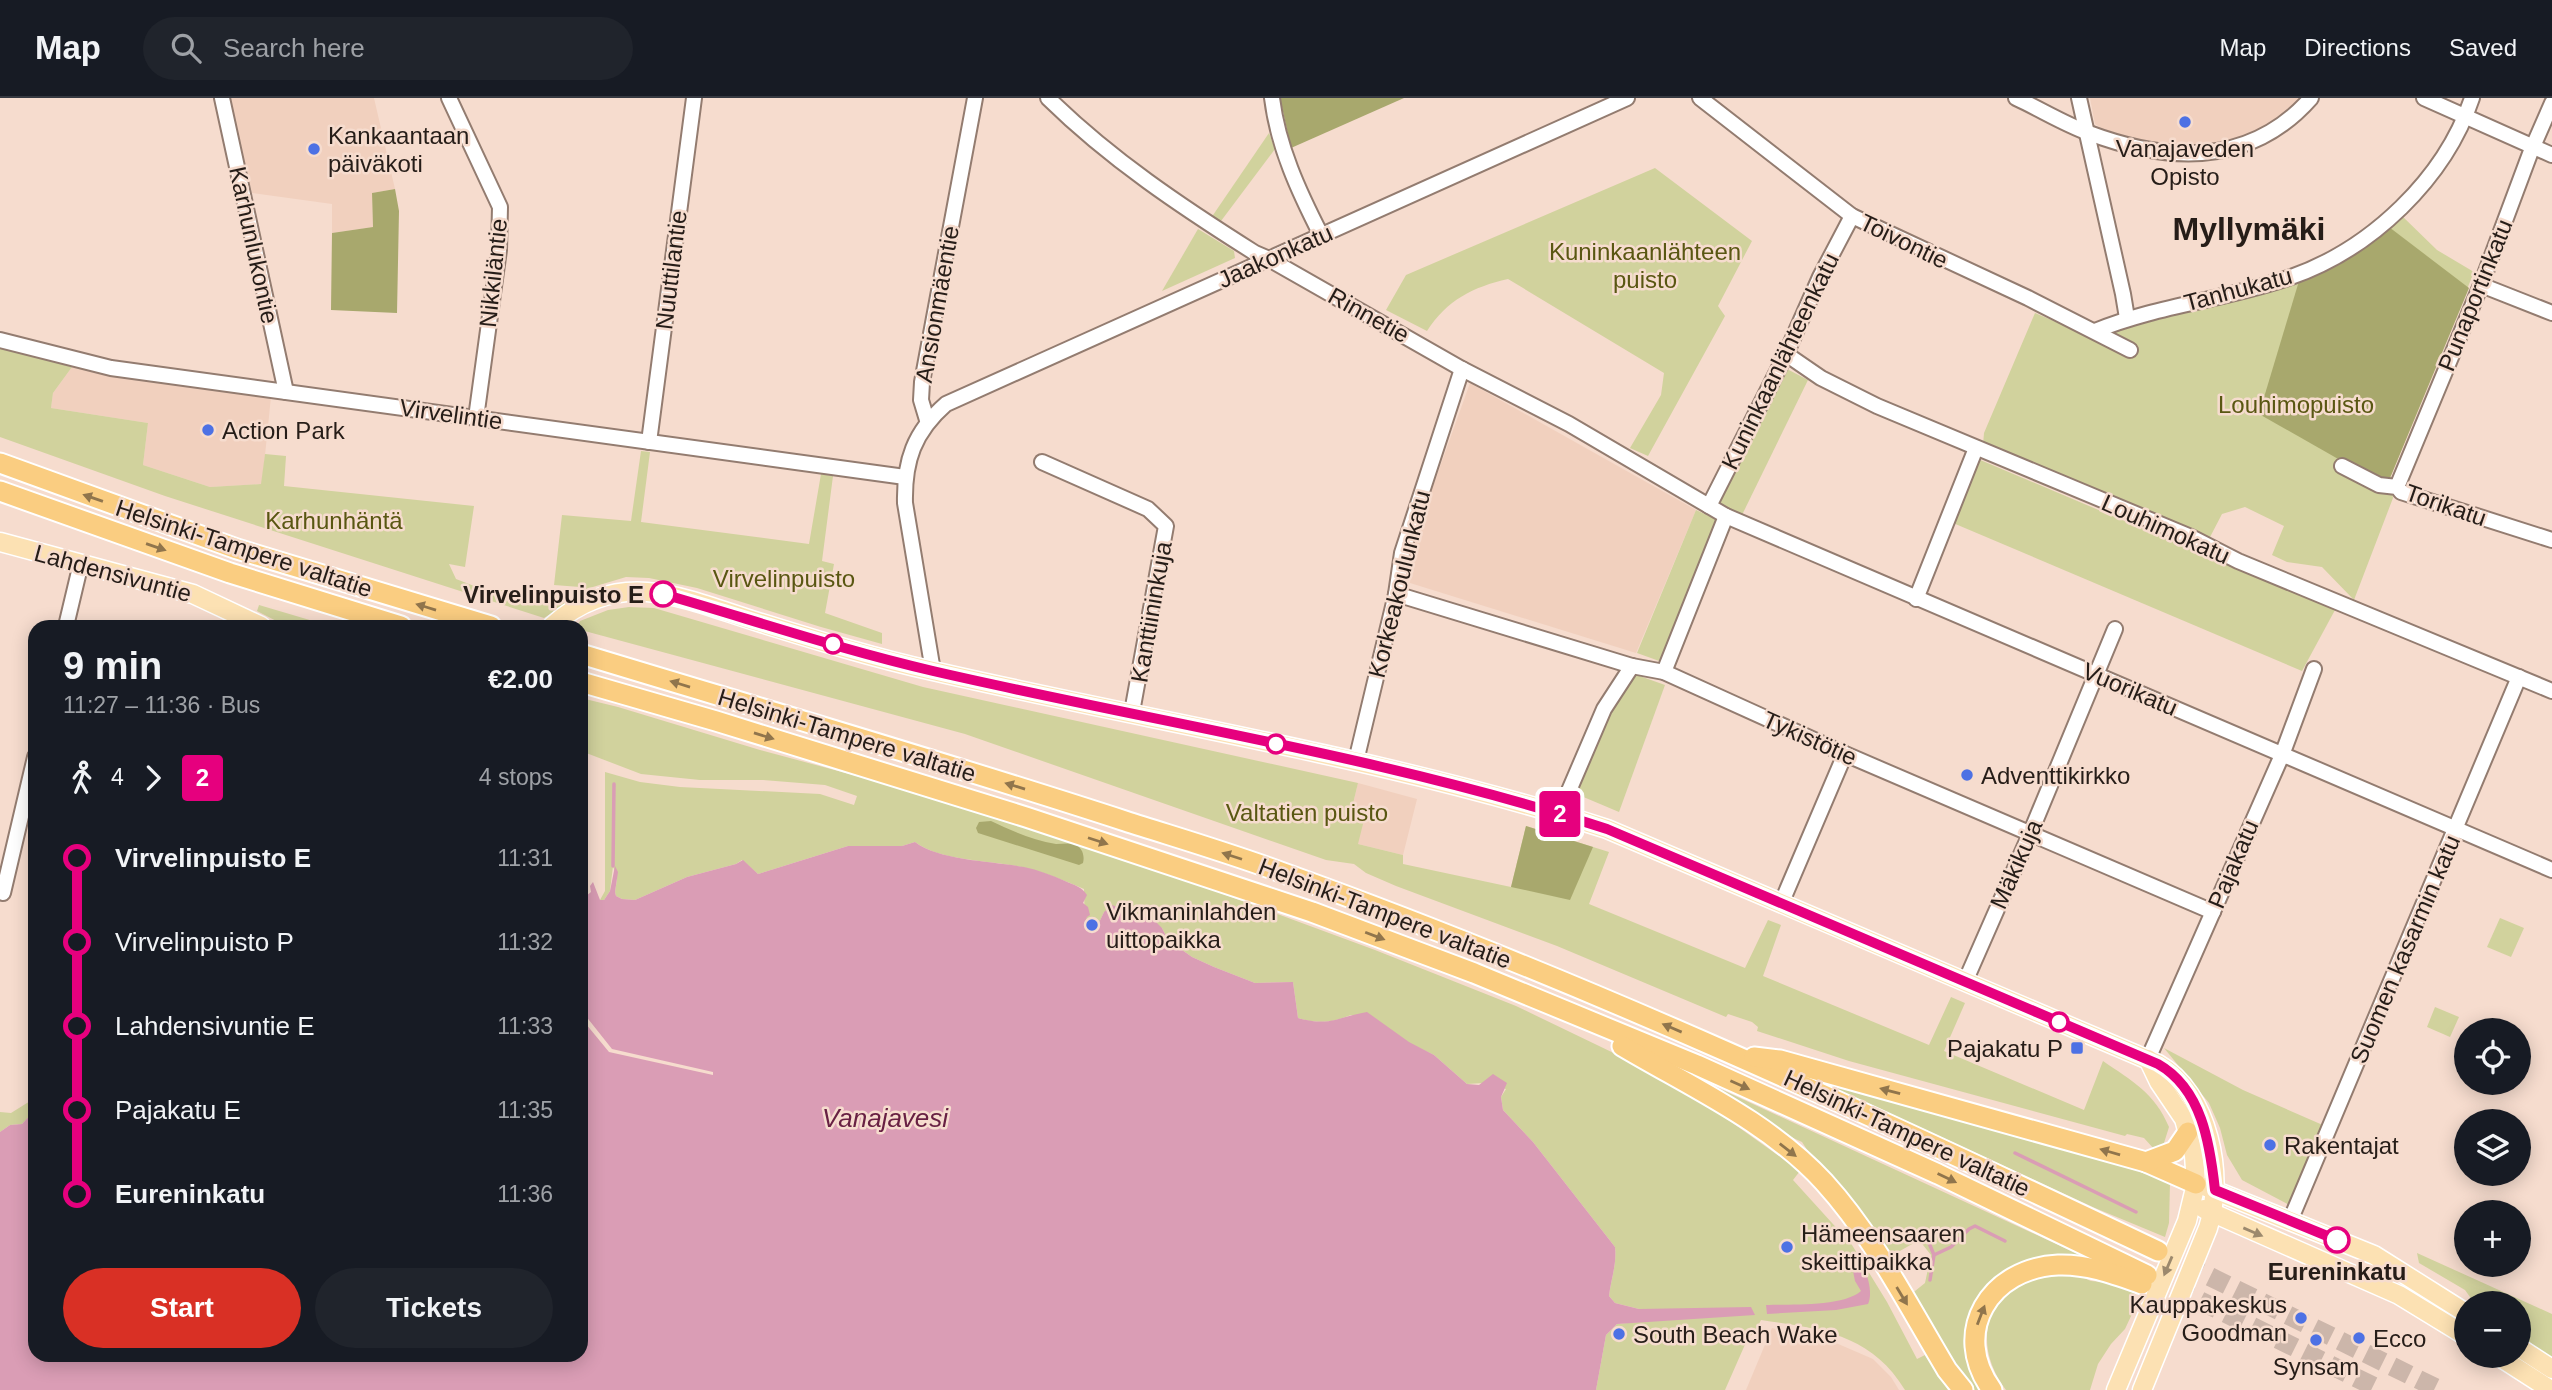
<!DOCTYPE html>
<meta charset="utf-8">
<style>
:root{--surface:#171b24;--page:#20242c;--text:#f1f3f6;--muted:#9ea1a6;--line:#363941;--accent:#d93025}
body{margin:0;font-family:Arial,sans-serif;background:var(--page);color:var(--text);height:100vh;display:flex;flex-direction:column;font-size:26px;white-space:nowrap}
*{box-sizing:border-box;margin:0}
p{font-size:23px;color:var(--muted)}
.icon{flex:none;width:38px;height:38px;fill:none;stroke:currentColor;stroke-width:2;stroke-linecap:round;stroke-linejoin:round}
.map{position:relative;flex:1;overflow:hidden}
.side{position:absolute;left:28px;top:522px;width:560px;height:742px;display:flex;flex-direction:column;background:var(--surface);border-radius:21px;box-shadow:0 4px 18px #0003}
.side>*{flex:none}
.badge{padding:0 14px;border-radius:5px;font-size:24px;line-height:46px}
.controls{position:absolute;left:2454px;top:920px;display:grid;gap:14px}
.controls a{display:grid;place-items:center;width:77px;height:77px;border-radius:50%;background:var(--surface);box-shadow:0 4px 18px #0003;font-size:35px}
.map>.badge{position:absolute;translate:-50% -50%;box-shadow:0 0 0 4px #fff}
.legs{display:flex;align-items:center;gap:10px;height:77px;padding:0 35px;font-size:23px}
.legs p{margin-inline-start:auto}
.head{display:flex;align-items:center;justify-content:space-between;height:119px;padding:0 35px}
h1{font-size:38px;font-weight:700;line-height:52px}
.primary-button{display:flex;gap:14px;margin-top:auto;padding:14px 35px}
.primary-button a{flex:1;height:80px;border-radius:42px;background:var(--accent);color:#fff;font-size:28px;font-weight:700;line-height:80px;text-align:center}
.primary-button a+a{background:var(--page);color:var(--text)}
ul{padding:0 35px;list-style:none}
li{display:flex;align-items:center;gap:24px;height:84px;font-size:26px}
li i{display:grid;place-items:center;width:10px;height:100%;margin:0 9px;background:currentColor}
li i::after{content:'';width:18px;height:18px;margin:-9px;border:5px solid;border-radius:50%;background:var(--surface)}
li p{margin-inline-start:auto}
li:first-child i{background:linear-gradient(#0000 50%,currentColor 0)}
li:last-child i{background:linear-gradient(currentColor 50%,#0000 0)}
header{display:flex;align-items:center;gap:42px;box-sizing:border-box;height:98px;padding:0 35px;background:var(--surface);border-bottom:2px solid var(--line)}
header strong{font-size:33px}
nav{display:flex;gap:38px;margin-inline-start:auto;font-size:24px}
.search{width:490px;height:63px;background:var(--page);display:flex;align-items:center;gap:18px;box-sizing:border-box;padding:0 24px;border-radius:38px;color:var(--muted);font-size:26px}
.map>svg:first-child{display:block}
.built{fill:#f1d0be}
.green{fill:#d1d29d}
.forest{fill:#a8a86d}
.water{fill:#da9db5}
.pier{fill:#f6dcce}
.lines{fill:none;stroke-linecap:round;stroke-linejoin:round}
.stream{stroke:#da9db5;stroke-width:3.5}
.highway-tunnel{stroke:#ccb6aa;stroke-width:19;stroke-dasharray:19 10;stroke-linecap:butt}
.minor-casing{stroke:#937c70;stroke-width:18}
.major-casing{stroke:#fff;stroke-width:21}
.highway-casing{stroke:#fff;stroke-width:23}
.minor{stroke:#fff;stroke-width:14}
.major{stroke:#fce1b3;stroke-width:18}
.highway{stroke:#facd81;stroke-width:19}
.oneway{fill:#90754c}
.oneway2{fill:#9c896d}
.line-1-casing{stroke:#fff;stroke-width:16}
.line-1{stroke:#e6007e;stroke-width:10}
.poi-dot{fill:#4d71e4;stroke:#f6dcce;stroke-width:2.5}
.stop-1-dot{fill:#fff;stroke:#e6007e;stroke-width:3.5}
.labels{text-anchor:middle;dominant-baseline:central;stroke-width:5;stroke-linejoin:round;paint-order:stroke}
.poi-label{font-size:24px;fill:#261d18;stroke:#f6dcce;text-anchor:start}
.street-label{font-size:24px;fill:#261d18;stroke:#f6dcce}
.park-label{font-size:24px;fill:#595712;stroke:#f6dcce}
.stop-label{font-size:24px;font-weight:bold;fill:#261d18;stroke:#f6dcce;text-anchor:end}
.water-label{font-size:26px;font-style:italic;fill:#682043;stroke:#f6dcce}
.district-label{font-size:32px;font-weight:bold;fill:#261d18;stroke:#f6dcce}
</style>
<header>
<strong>Map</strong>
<div class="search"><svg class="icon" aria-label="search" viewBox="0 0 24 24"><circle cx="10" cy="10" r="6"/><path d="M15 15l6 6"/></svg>Search here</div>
<nav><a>Map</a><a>Directions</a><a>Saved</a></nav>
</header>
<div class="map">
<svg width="2552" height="1292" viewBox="0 0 2552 1292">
<rect width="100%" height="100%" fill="#f6dcce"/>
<g class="built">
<path d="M230,0H374L395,91L372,95L373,129L332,135V106L252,95Z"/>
<path d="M2090,0H2302L2278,22L2256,36L2215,49L2160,48L2103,31L2095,26Z"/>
<path d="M72,269L271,299L262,386L210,389L143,367L148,325L51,310L53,295Z"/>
<path d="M1470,285L1696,412L1636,555L1410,485L1413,444Z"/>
<path d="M1358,685L1417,701L1403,757L1358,746L1350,718Z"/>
<path d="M1772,1230L1836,1245L1873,1261L1891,1279L1899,1292H1746Z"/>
</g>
<g class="green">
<path d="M1269,35L1275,51L1221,123L1211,120Z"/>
<path d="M1655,70L1752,143L1718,208L1725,218L1648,358L1630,350L1661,297L1664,275L1508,181C1473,189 1447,202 1427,233L1386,212L1406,177Z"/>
<path d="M2400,116L2437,152L2474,174L2390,380L2393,400L2354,502L2322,469L2287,464L2272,457L2284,428L2245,409L2222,416L2209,441L1983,347L1984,335L2035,215L2092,239L2150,219L2245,200L2299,183Z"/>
<path d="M1198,131L1234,153L1235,160L1162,193Z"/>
<path d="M0,249L72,269L53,295L51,310L148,325L143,367L210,389L261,386L265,356L286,358L284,388L474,408L465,469L449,466L456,481L482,491L562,495L569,498L571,503L544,520L165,398L0,339Z"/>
<path d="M1785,270L1808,282L1742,417L1718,404Z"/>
<path d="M641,353L650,354L641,424L809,446L821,376L833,378L822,463L834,466L825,515L882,535V546L821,529L697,490L649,480L626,479L583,492L580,489L554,487L562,417L631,423Z"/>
<path d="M1978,361L2335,512L2302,573L1953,425Z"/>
<path d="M1696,412L1720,423L1662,564L1637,555Z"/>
<path d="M259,507L330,528H286L257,513Z"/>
<path d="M629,509L654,510L923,589L1358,685L1350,718L1364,722L1358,746L1403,757V766L1511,789L1526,728L1609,754L1589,806L1745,870L1768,822L1781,827L1763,878L1929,947L1951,899L1965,905L1944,953L2084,1012L2103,963C2132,983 2155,995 2169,1029L2164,1045L2167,1050L2154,1051L2144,1040L2127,1036L2125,1038L1849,963L1757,933L1758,929L1752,924L1728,916L1726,919L1557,848L1396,788L1366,775L1354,766L1326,762L965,636L581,532V528H577L580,523L608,512Z"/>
<path d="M1634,576L1665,587L1619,714L1574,695L1606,622Z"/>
<path d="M581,600L618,609L760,652L883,685L1068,739L1375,852L1516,908L1678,986L1800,1073L1793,1082L1852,1147L1887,1204L1917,1261L1925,1257L1948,1292H1905C1871,1236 1821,1231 1761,1222L1756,1232L1747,1242L1725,1292H1596L1606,1237L1617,1226L1637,1224L1639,1211L1615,1205L1609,1198C1611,1181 1617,1166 1615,1149L1533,1044L1503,1012L1501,999L1506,991L1483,985L1467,986L1434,957L1351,917C1331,925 1318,926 1298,920L1293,884L1255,885L1214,869L1192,859L1168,842L1162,830L1104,814L1095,834L1085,832L1084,791C1065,783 1047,775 1026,770C994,762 941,764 915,744L902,748H848L758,776L742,762L736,766L687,779L635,802L622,801L616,798L615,794L617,781L613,768L610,793L604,802H600L605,793V674L640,684L680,689L820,696L854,707L857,698L825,687L763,682H700L641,676L581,653Z"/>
<path d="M2500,820L2524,830L2511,859L2487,849Z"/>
<path d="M2435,909L2459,919L2450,939L2427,929Z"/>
<path d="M2164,950L2243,992L2325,1028L2293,1109L2242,1082L2227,1057L2220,1030L2209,1005Z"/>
<path d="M1701,982L2089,1161L1985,1192L1984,1292H1974L1955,1268L1910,1197L1925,1185L1931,1157L1919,1142L1893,1157L1821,1073L1802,1044L1782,1035Z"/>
<path d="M1826,982L2162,1076L2170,1085L2169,1125L2165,1139L2095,1110L1824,985Z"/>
<path d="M35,1000V1012L22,1026L10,1027L0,1034V1014L11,1015Z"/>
<path d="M2417,1155L2552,1216V1260L2518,1236V1206H2475L2465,1192L2419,1165Z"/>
<path d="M2053,1172L2077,1177L2091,1183L2124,1186L2136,1197L2132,1216L2125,1231L2111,1246L2098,1266L2090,1292H2006C1983,1262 1979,1225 2004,1196C2008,1192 2011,1187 2016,1184C2026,1178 2041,1176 2053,1172Z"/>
</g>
<g class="forest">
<path d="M1280,0H1404L1291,50Z"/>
<path d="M395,91L399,113L397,215L331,212L332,135L373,129L372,95Z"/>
<path d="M2389,129L2469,190L2390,380L2379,381L2354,370L2259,316L2299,183Z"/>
<path d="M991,723C1012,733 1033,742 1056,746C1062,746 1069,745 1074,746C1082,749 1085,757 1083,765L1079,767L978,735L976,730L979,724Z"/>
<path d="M1526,728L1593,749L1570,802L1511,789Z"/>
</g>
<g class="water">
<path d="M915,744C940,763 993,763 1024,769C1038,772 1052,777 1065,783C1074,787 1082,789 1087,797L1083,805L1088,809L1090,817L1087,819L1084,827L1086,832L1095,833L1104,814L1112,807L1155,823L1162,830L1168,842L1192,859L1214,869L1255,885L1293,884L1298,920C1331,929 1337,919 1367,914L1409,944L1434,957L1467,986L1479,987L1493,976L1507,985L1501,999L1503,1012L1533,1044L1615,1149C1617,1166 1611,1181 1609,1198L1615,1205L1639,1211L1751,1209L1755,1217L1617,1226L1606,1237L1596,1292H0V1034L10,1027L22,1026L35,1012V1256H581V802L591,794L590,788L593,784L600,802H604L610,793L615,768L618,774L615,794L616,798L622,801L635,802L687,779L736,766L743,762L758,776L848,748H902Z"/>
<path d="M1862,1167C1868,1177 1873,1195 1868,1206L1836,1212L1767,1216L1766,1207C1790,1206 1843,1209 1861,1193L1855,1183L1853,1173Z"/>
</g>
<path class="pier" d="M581,846L585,917L612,951L713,974V977L609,954L581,920Z"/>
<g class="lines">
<g class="stream">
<path d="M613,768L614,686"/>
<path d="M2015,1055L2136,1114"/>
<path d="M1918,1136L1922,1135L1927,1140L1934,1157L1951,1149L1969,1131L1975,1128L2005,1143"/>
<path d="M1865,1172L1871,1167"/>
<path d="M1930,1182L1934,1157"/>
</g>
<g class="highway-tunnel">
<path d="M2158,1153L2440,1292"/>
<path d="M2148,1177L2381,1292"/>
</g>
<defs>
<g id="minor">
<path d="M222,0L286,294"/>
<path d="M449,0L500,109L499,152L476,320"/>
<path d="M1048,0C1110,61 1182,109 1255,155L1269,161L1462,271L1569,326L1726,418L2552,772"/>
<path d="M1272,0C1278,49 1299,94 1321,137"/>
<path d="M1700,0L1852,118L2028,200L2130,252"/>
<path d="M2016,0C2040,11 2064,26 2089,35C2169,65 2251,68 2311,0"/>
<path d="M2079,0L2123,196L2127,220"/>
<path d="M2424,0L2552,57"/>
<path d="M2481,187L2552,215"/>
<path d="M2095,233C2158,207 2226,202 2291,179C2371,151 2445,81 2472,0"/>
<path d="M0,242L111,270L905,379"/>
<path d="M1786,256L1821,280L1877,308L2191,439L2238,463L2552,593"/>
<path d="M927,322L921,302L922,284L975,0"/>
<path d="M649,344L694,0"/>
<path d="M1042,364L1148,411L1166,428L1132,614"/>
<path d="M2342,368L2379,387L2397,389L2401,394L2552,442"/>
<path d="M2397,389L2481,187L2531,53L2552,5"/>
<path d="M1709,408L1786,256L1820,179L1852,118"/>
<path d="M1396,496L1632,568L1664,574L1845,656L2213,814"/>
<path d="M1916,501L1976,350"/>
<path d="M66,528L81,465"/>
<path d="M933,573L905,405C904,363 914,334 946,306L1627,0"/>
<path d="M1664,574L1726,418"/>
<path d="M1356,663L1396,496L1402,455L1462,271"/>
<path d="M1559,716L1604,611L1632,568"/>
<path d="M3,795L35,659"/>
<path d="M1781,806L1845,656"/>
<path d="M1965,884L2030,736L2115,531"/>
<path d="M2148,961L2282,657L2314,571"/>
<path d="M2290,1123L2519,579"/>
</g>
<g id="major">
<path d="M0,444L193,496L261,528"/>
<path d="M552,528C577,505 611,491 647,494C684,497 722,513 758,524C816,542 874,560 933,573C1158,625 1387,660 1607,731L2158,966C2209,995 2225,1078 2208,1130L2142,1292"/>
<path d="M2206,1089L2374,1157L2466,1215"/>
<path d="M2204,1111L2399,1197L2466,1238"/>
<path d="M2518,1249L2552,1271"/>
<path d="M2498,1258L2551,1292"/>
<path d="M2116,1292L2187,1123L2196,1086L2194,1057L2184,1021L2159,984L2148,961"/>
</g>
<g id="highway">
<path d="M0,365L237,451L491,528"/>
<path d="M0,393L230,475L401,528"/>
<path d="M581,556C762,611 944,664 1125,723C1178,740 1233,756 1286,776C1584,883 1872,1017 2158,1153"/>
<path d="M581,584L716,623L1026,719L1312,814L1474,875L1697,967L1938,1076L2147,1177"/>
<path d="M1622,948C1691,989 1769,1024 1824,1084C1874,1139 1909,1209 1947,1272L1963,1292"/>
<path d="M1754,959L1780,962L2146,1064L2196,1086"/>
<path d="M2146,1064L2175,1053L2188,1034"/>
<path d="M1992,1292C1950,1234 1990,1170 2058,1167C2088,1166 2114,1176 2142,1186"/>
</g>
</defs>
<use href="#minor" class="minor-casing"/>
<use href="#major" class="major-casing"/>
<use href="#highway" class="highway-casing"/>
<use href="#minor" class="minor"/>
<use href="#major" class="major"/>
<use href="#highway" class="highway"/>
</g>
<defs><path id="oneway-solid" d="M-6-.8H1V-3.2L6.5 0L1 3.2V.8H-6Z" transform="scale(1.75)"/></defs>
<g class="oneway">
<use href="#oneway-solid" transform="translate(93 400) rotate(-161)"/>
<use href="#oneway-solid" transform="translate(156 449) rotate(19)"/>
<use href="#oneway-solid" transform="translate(426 509) rotate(-163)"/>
<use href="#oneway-solid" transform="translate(680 586) rotate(-163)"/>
<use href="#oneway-solid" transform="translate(764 638) rotate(17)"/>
<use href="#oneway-solid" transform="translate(1015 688) rotate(-163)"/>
<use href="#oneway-solid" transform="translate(1098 743) rotate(18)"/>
<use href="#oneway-solid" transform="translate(1232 758) rotate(-162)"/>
<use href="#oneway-solid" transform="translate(1375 838) rotate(21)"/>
<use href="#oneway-solid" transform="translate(1672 930) rotate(-157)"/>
<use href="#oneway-solid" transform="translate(1740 987) rotate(24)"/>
<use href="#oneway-solid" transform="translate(1890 993) rotate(-165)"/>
<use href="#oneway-solid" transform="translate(1788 1052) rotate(38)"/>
<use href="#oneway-solid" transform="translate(2110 1054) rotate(-164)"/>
<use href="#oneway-solid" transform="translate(1947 1080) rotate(26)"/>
<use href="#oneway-solid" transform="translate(1902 1198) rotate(59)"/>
<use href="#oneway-solid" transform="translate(1981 1217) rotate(-69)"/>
</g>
<g class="oneway2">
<use href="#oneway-solid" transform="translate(2253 1134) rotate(23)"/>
<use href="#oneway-solid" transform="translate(2168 1168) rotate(113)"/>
</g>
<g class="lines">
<defs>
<path id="line-1" d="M663,496C753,522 842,552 933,573C1158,625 1387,659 1607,731L2158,966C2202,991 2210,1046 2215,1092L2337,1142"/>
</defs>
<use href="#line-1" class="line-1-casing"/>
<use href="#line-1" class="line-1"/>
</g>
<g class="poi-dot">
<circle cx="2185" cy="24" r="7"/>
<circle cx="314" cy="51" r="7"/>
<circle cx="208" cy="332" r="7"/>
<circle cx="1967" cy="677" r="7"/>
<circle cx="1092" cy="827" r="7"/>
<rect x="2070" y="943" width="14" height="14" rx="3.5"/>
<circle cx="2270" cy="1047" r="7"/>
<circle cx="1787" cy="1149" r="7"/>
<circle cx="2301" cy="1220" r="7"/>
<circle cx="1619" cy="1236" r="7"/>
<circle cx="2359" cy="1240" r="7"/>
<circle cx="2316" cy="1242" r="7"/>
</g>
<g class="stop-1-dot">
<circle cx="663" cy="496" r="12"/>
<circle cx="833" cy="546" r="9"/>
<circle cx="1276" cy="646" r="9"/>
<circle cx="2059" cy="924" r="9"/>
<circle cx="2337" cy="1142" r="12"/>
</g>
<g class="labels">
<g class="poi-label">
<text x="328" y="37">Kankaantaan<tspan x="328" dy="28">päiväkoti</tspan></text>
<text x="2185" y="50" text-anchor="middle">Vanajaveden<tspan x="2185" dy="28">Opisto</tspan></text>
<text x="222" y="332">Action Park</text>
<text x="1981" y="677">Adventtikirkko</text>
<text x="1106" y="813">Vikmaninlahden<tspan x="1106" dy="28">uittopaikka</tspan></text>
<text x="2063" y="950" text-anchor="end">Pajakatu P</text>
<text x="2284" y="1047">Rakentajat</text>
<text x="1801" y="1135">Hämeensaaren<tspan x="1801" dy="28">skeittipaikka</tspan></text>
<text x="2287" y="1206" text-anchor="end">Kauppakeskus<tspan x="2287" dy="28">Goodman</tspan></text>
<text x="1633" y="1236">South Beach Wake</text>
<text x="2373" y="1240">Ecco</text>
<text x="2316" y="1268" text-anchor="middle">Synsam</text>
</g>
<g class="street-label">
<text transform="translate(1904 143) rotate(26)">Toivontie</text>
<text transform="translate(254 147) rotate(78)">Karhunlukontie</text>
<text transform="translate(1275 158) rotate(-24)">Jaakonkatu</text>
<text transform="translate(671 172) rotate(-83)">Nuuttilantie</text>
<text transform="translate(493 175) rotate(-84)">Nikkiläntie</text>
<text transform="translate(2238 191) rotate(-15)">Tanhukatu</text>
<text transform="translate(2475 197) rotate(-68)">Punaportinkatu</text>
<text transform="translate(937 206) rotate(-80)">Ansionmäentie</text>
<text transform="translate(1369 217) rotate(29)">Rinnetie</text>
<text transform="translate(1780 263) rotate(-64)">Kuninkaanlähteenkatu</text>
<text transform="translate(451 316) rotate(8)">Virvelintie</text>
<text transform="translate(2446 407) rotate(19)">Torikatu</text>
<text transform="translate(2166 431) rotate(24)">Louhimokatu</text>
<text transform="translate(244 450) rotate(18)">Helsinki-Tampere valtatie</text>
<text transform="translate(113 475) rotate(15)">Lahdensivuntie</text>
<text transform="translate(1399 486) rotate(-76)">Korkeakoulunkatu</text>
<text transform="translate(1151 514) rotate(-80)">Kanttiininkuja</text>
<text transform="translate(2130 591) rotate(23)">Vuorikatu</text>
<text transform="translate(847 637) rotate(17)">Helsinki-Tampere valtatie</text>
<text transform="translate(1810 640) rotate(24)">Tykistötie</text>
<text transform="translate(2016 766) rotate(-66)">Mäkikuja</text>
<text transform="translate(2233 766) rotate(-67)">Pajakatu</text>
<text transform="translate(1385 815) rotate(21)">Helsinki-Tampere valtatie</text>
<text transform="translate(2405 851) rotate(-67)">Suomen kasarmin katu</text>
<text transform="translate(1907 1035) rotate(25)">Helsinki-Tampere valtatie</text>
</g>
<g class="park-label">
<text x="1645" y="153">Kuninkaanlähteen<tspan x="1645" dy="28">puisto</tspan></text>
<text x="2296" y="306">Louhimopuisto</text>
<text x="334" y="422">Karhunhäntä</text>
<text x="784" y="480">Virvelinpuisto</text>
<text x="1307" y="714">Valtatien puisto</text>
</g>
<g class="stop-label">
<text x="644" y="496">Virvelinpuisto E</text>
<text x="2337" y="1173" text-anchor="middle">Eureninkatu</text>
</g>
<g class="water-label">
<text x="885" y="1020">Vanajavesi</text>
</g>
<g class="district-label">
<text x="2249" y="131">Myllymäki</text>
</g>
</g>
</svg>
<div class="controls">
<a><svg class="icon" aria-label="locate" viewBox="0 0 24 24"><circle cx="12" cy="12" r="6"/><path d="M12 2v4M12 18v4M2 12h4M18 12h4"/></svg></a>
<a><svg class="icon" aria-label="layers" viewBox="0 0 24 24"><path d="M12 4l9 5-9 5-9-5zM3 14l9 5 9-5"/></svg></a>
<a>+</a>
<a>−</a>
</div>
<b class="badge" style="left:1560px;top:716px;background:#e6007e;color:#fff">2</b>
<section class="side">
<div class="head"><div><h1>9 min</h1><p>11:27 – 11:36 · Bus</p></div><b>€2.00</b></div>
<div class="legs"><svg class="icon" aria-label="walk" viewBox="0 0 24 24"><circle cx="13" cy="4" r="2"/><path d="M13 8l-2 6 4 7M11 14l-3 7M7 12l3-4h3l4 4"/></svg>4<svg class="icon" aria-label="forward" viewBox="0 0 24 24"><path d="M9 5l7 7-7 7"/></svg><b class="badge" style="background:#e6007e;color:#fff">2</b><p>4 stops</p></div>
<ul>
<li><i style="color:#e6007e"></i><b>Virvelinpuisto E</b><p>11:31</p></li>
<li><i style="color:#e6007e"></i><span>Virvelinpuisto P</span><p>11:32</p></li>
<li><i style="color:#e6007e"></i><span>Lahdensivuntie E</span><p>11:33</p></li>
<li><i style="color:#e6007e"></i><span>Pajakatu E</span><p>11:35</p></li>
<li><i style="color:#e6007e"></i><b>Eureninkatu</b><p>11:36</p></li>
</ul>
<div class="primary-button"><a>Start</a><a>Tickets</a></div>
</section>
</div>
